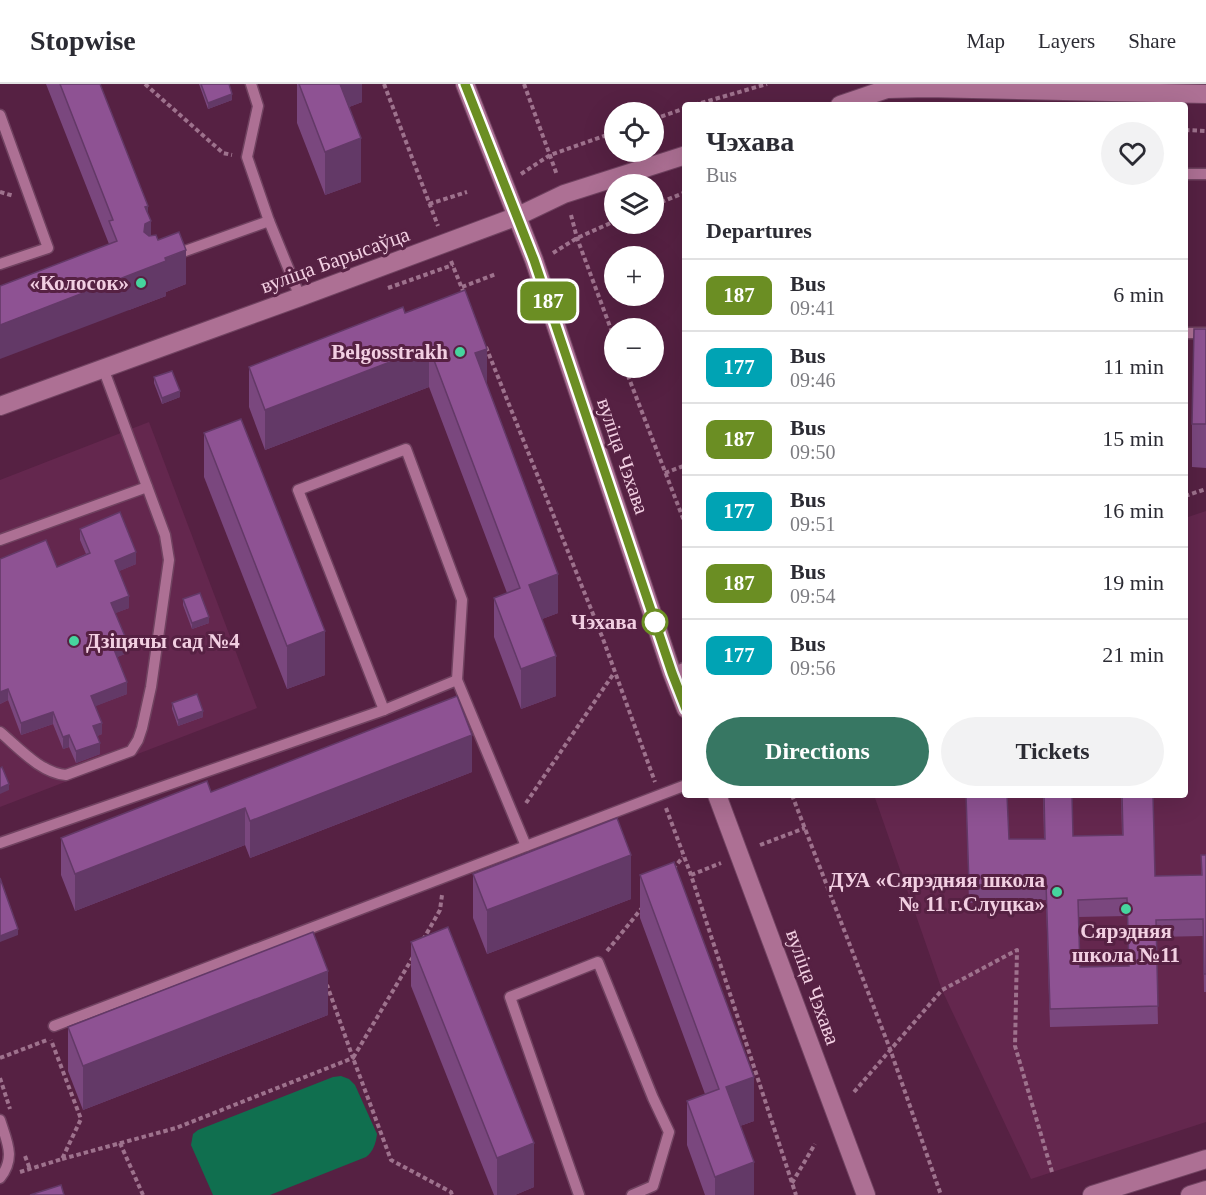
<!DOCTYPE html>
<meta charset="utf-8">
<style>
:root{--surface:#fff;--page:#f2f2f3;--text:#2b2b33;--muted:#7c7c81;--line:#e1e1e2;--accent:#377763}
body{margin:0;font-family:Georgia,serif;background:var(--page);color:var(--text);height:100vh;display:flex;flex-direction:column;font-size:22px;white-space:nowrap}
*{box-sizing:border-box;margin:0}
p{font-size:20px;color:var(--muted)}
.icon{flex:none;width:33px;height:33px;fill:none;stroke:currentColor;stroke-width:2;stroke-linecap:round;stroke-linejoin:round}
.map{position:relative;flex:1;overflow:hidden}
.side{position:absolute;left:682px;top:18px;width:506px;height:696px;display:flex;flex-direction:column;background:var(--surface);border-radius:6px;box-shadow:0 6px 24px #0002}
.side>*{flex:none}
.badge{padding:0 12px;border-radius:9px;font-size:21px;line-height:39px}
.fabs{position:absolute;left:604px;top:18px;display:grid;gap:12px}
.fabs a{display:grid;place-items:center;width:60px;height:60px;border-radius:50%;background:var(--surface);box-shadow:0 6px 24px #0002;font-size:30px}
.map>.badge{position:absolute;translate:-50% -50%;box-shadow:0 0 0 3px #fff}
h2{padding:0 24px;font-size:22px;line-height:54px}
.round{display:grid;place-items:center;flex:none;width:63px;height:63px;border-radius:32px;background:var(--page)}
.head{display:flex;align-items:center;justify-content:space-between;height:102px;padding:0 24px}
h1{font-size:28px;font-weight:800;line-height:45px}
.primary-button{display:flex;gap:12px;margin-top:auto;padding:12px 24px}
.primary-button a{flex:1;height:69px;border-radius:36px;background:var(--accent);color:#fff;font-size:24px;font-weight:800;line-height:69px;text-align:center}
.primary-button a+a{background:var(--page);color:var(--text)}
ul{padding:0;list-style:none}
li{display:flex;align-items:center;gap:18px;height:72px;padding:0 24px;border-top:2px solid var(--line)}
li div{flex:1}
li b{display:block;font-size:22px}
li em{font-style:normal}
li .badge{min-width:66px;font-weight:700;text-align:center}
header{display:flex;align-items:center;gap:36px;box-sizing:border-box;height:84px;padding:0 30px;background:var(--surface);border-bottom:2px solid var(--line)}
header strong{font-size:28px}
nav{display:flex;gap:33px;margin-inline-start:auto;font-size:21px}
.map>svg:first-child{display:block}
.built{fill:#64274e}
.green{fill:#106f4f}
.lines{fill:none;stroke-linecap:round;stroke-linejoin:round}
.lane-casing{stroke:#704260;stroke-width:13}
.street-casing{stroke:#704260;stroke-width:20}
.secondary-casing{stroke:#704260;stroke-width:20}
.path{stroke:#9e728d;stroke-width:4;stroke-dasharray:4.5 3;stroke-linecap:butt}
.lane{stroke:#ad7094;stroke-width:10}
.street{stroke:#ad7094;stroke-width:18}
.secondary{stroke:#ad7094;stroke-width:18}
.wall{fill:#7a477e;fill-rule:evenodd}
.shaded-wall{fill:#633967}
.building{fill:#8e5293;stroke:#633967;stroke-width:1.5;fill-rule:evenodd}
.line-casing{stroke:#fff;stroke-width:14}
.line{stroke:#6b8e23;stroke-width:9}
.poi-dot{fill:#46d49e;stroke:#562143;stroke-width:2}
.stop-dot{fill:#fff;stroke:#6b8e23;stroke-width:3}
.labels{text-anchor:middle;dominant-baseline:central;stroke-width:6;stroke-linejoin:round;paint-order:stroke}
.street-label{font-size:21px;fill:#f2cfe2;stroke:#562143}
.poi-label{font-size:21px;font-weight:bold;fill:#f2cfe2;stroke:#562143;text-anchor:end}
.stop-label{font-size:21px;font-weight:bold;fill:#f2cfe2;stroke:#562143;text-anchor:end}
</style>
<header>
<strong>Stopwise</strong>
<nav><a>Map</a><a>Layers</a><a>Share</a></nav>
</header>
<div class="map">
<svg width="1206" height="1111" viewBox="0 0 1206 1111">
<rect width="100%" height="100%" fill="#562143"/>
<g class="built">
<path d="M149,338L257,624L0,723V396Z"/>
<path d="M1206,427V1038L1031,1095L942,906L874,711H1185V434Z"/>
</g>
<path class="green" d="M341,992L349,995L355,1001L377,1050C376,1059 373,1068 366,1073L270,1111H213L191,1061L193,1050L198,1046L333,993Z"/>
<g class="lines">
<defs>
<g id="lane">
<path d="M251,0L258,22L247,73L269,137L300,213"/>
<path d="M0,31L48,164L0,180"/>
<path d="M1185,90H1206"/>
<path d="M174,171L269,137"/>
<path d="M1185,249H1206"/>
<path d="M0,456L147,403"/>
<path d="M672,589L686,583"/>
<path d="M384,626L298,406L406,365L462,516L457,596"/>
<path d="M0,648C19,664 41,689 66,691L131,667L138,656L142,644L151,603L169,476L165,451L103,284"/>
<path d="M0,759L384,626L457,596L526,762"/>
<path d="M54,942L686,701"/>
<path d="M0,1036C7,1058 16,1074 0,1094"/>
<path d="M579,1111L510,913L598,878L653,1014L669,1048L653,1102L632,1111"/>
</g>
<path id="street" d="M0,322L300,213L518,132"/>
<g id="secondary">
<path d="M465,0L534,176L672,589L686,625"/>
<path d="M840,21L887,5L927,4L1206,10"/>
<path d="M518,132L564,110L686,71"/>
<path d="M717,711L866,1111"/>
<path d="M1092,1111L1206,1075"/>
<path d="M1190,1111L1206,1106"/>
</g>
</defs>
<use href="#lane" class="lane-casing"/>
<use href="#street" class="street-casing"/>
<use href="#secondary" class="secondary-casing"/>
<g class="path">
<path d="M145,0L223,69L232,71"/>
<path d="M384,0L438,142"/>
<path d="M524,0L557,91"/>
<path d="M694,21L767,0"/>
<path d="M654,35L686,24"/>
<path d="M1185,46L1206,47"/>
<path d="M521,90L550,71L615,48"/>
<path d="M0,108L14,112"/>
<path d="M429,120L467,108"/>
<path d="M654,121L686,108"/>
<path d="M571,131L577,154L615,256"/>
<path d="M553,169L577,154L615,137"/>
<path d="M451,177L465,212"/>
<path d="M462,203L496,190"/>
<path d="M388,204L453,181"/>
<path d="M486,263L603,555L655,698"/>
<path d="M625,284L686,442"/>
<path d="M665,389L686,381"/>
<path d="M1185,412L1206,405"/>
<path d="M792,711L890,965L941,1111"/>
<path d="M526,719L614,589"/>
<path d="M666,724L691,791L796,1111"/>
<path d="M760,761L805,744"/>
<path d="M673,785L683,773"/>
<path d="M691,791L721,779"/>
<path d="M423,856L440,826L442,811"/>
<path d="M607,867L642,824"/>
<path d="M413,873L353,974L391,1076L451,1108L452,1111"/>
<path d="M0,974L47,956"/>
<path d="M0,994L10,1025"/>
<path d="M854,1008L942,906L1017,866L1015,962L1052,1088"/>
<path d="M120,1059L143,1111"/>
<path d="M25,1072L30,1085"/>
<path d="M62,1075L176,1044L353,974L327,901"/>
<path d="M20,1088L62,1075L81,1035L51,956"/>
<path d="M792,1099L815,1060"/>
</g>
<use href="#lane" class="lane"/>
<use href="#street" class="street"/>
<use href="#secondary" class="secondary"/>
</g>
<g class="wall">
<path d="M46,0H100L148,129L151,152L158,156L186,200L166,208V212L129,226L109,160Z"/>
<path d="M199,0H229L232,16L208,25Z"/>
<path d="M297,0H362V18L349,23L361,98L325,111L297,39Z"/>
<path d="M405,229L487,300L558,529L542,535L556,612L521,625L494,553V514L507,509L429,303L265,366L249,323V283Z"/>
<path d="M1206,245V384L1192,383V340Z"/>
<path d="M154,293L180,313L162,320L154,299Z"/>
<path d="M204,349L325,591L287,605L204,393Z"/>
<path d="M80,445L136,480L119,487L129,524L115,529L127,569L117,573L127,610L95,622L102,650L97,652L100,670L76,679L69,663L63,665L53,640L21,651L8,616L0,620V475L57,483L86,470L80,456Z"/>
<path d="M183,515L209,539L192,545L183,521Z"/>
<path d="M172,619L203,633L178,642L172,625Z"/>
<path d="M472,688L250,774L245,761L75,827L61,791V754L211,708Z"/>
<path d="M966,711L1009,755H1044L1043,711H1072L1073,752L1122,751L1121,711H1153L1155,792L1201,791V771H1206V908H1204L1203,852L1156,853L1158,940L1050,943L1046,816L969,819ZM1127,832L1129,882L1080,883L1078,833Z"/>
<path d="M473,790L631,815L487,870L473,834Z"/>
<path d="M640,791L754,1037L740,1042L754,1111H705L687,1061V1017L705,1010L640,834Z"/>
<path d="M411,858L534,1103L515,1111H494L411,902Z"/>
<path d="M328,931L83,1026L68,987V943Z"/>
</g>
<g class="shaded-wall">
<path d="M334,0H362V18L334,29Z"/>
<path d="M232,10V16L208,25V19Z"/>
<path d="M361,54V98L325,111V68Z"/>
<path d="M148,122V139L151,137V171L144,148L145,123Z"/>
<path d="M186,166V200L166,208V212L0,275V241Z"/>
<path d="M429,263V303L265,366V326Z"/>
<path d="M487,265V304L475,269Z"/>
<path d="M180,307V313L162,320V314Z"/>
<path d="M136,468V480L115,489V477Z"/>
<path d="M558,490V529L529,540V501Z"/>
<path d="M129,512V524L111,531V519Z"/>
<path d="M209,533V539L192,545V539Z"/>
<path d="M325,547V591L287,605V562Z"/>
<path d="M127,557V569L113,575V563Z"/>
<path d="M556,572V612L521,625V585Z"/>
<path d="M127,598V610L91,624V612Z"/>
<path d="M8,605V616L0,620V608Z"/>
<path d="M203,627V633L178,642V636Z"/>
<path d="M53,628V640L21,651V639Z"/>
<path d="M102,639V650L93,654V642Z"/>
<path d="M69,651V663L63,665V653Z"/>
<path d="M472,651V688L250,774V737Z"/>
<path d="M100,659V670L76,679V667Z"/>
<path d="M9,700V706L0,710V704Z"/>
<path d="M245,724V761L75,827V790Z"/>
<path d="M631,771V815L487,870V826Z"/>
<path d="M18,845V851L0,858V852Z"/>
<path d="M328,887V931L83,1026V982Z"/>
<path d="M754,993V1037L726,1047V1003Z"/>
<path d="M534,1059V1103L515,1111H497V1074Z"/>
<path d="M754,1078V1111H715V1093Z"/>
</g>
<g class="building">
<path d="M60,0H100L148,122L145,123L151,137L145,140L144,148L149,152L156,151L158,156L179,148L186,166L165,174L166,177L0,241V202L117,157L109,137L113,136Z"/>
<path d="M201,0H229L232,10L208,19Z"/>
<path d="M299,0H340L361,54L325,68Z"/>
<path d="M465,206L487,265L475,269L558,490L529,501L556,572L521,585L494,514L520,504L429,263L265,326L249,283L403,223L405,229Z"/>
<path d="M1194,245H1206V340H1192Z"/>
<path d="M172,287L180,307L162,314L154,293Z"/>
<path d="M241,335L325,547L287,562L204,349Z"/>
<path d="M120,428L136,468L115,477L129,512L111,519L127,557L113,563L127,598L91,612L102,639L93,642L100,659L76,667L69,651L63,653L53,628L21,639L8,605L0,608V475L46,456L57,483L90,469L80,445Z"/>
<path d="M200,509L209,533L192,539L183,515Z"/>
<path d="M197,610L203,627L178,636L172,619Z"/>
<path d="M457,612L472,651L250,737L245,724L75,790L61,754L207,697L211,708Z"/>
<path d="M2,683L9,700L0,704V684Z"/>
<path d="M966,711H1007L1009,755H1045L1044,711H1072L1073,752L1123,751L1122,711H1153L1155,792L1202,791L1201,771H1206V890H1204L1203,835L1156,836L1158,922L1050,925L1046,799L969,801ZM1127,814L1129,882L1080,883L1078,816Z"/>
<path d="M617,734L631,771L487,826L473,790Z"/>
<path d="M674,778L754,993L726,1003L754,1078L715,1093L687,1017L719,1005L640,791Z"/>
<path d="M0,794L18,845L0,852Z"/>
<path d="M448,843L534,1059L497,1074L411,858Z"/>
<path d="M313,848L328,887L83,982L68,943Z"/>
<path d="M61,1101L64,1111H30Z"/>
</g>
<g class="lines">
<defs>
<path id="line" d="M465,0L534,176L672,589L686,625"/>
</defs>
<use href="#line" class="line-casing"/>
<use href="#line" class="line"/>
</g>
<g class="poi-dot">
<circle cx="141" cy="199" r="6"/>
<circle cx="460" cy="268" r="6"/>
<circle cx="74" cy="557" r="6"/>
<circle cx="1057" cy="808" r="6"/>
<circle cx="1126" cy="825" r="6"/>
</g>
<circle class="stop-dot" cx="655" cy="538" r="12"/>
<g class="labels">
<g class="street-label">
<text transform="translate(335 176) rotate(-20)">вуліца Барысаўца</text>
<text transform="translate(623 372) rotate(71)">вуліца Чэхава</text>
<text transform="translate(813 903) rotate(70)">вуліца Чэхава</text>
</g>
<g class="poi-label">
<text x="129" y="199">«Колосок»</text>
<text x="448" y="268">Belgosstrakh</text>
<text x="86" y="557" text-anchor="start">Дзіцячы сад №4</text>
<text x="1045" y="796">ДУА «Сярэдняя школа<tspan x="1045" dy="24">№ 11 г.Слуцка»</tspan></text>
<text x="1126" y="847" text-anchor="middle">Сярэдняя<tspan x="1126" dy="24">школа №11</tspan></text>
</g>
<g class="stop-label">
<text x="637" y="538">Чэхава</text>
</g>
</g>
</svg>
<div class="fabs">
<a><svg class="icon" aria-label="locate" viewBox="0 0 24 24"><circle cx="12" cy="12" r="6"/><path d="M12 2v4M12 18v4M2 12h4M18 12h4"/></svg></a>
<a><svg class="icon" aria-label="layers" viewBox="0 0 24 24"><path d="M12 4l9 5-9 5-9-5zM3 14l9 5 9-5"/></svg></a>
<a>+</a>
<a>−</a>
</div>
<b class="badge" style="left:548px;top:217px;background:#6b8e23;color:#fff">187</b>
<section class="side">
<div class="head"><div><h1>Чэхава</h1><p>Bus</p></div><a class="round"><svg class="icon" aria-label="heart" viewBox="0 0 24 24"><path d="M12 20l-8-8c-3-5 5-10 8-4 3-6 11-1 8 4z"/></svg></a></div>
<h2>Departures</h2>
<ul>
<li><span class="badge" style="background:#6b8e23;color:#fff">187</span><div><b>Bus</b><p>09:41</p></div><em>6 min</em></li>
<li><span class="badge" style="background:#00a3b4;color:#fff">177</span><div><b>Bus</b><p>09:46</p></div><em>11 min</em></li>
<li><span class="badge" style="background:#6b8e23;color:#fff">187</span><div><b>Bus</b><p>09:50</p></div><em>15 min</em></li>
<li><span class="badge" style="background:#00a3b4;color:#fff">177</span><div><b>Bus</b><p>09:51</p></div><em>16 min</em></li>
<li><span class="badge" style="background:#6b8e23;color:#fff">187</span><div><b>Bus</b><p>09:54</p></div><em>19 min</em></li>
<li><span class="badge" style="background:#00a3b4;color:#fff">177</span><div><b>Bus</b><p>09:56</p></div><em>21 min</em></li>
</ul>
<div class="primary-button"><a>Directions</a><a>Tickets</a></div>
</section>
</div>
